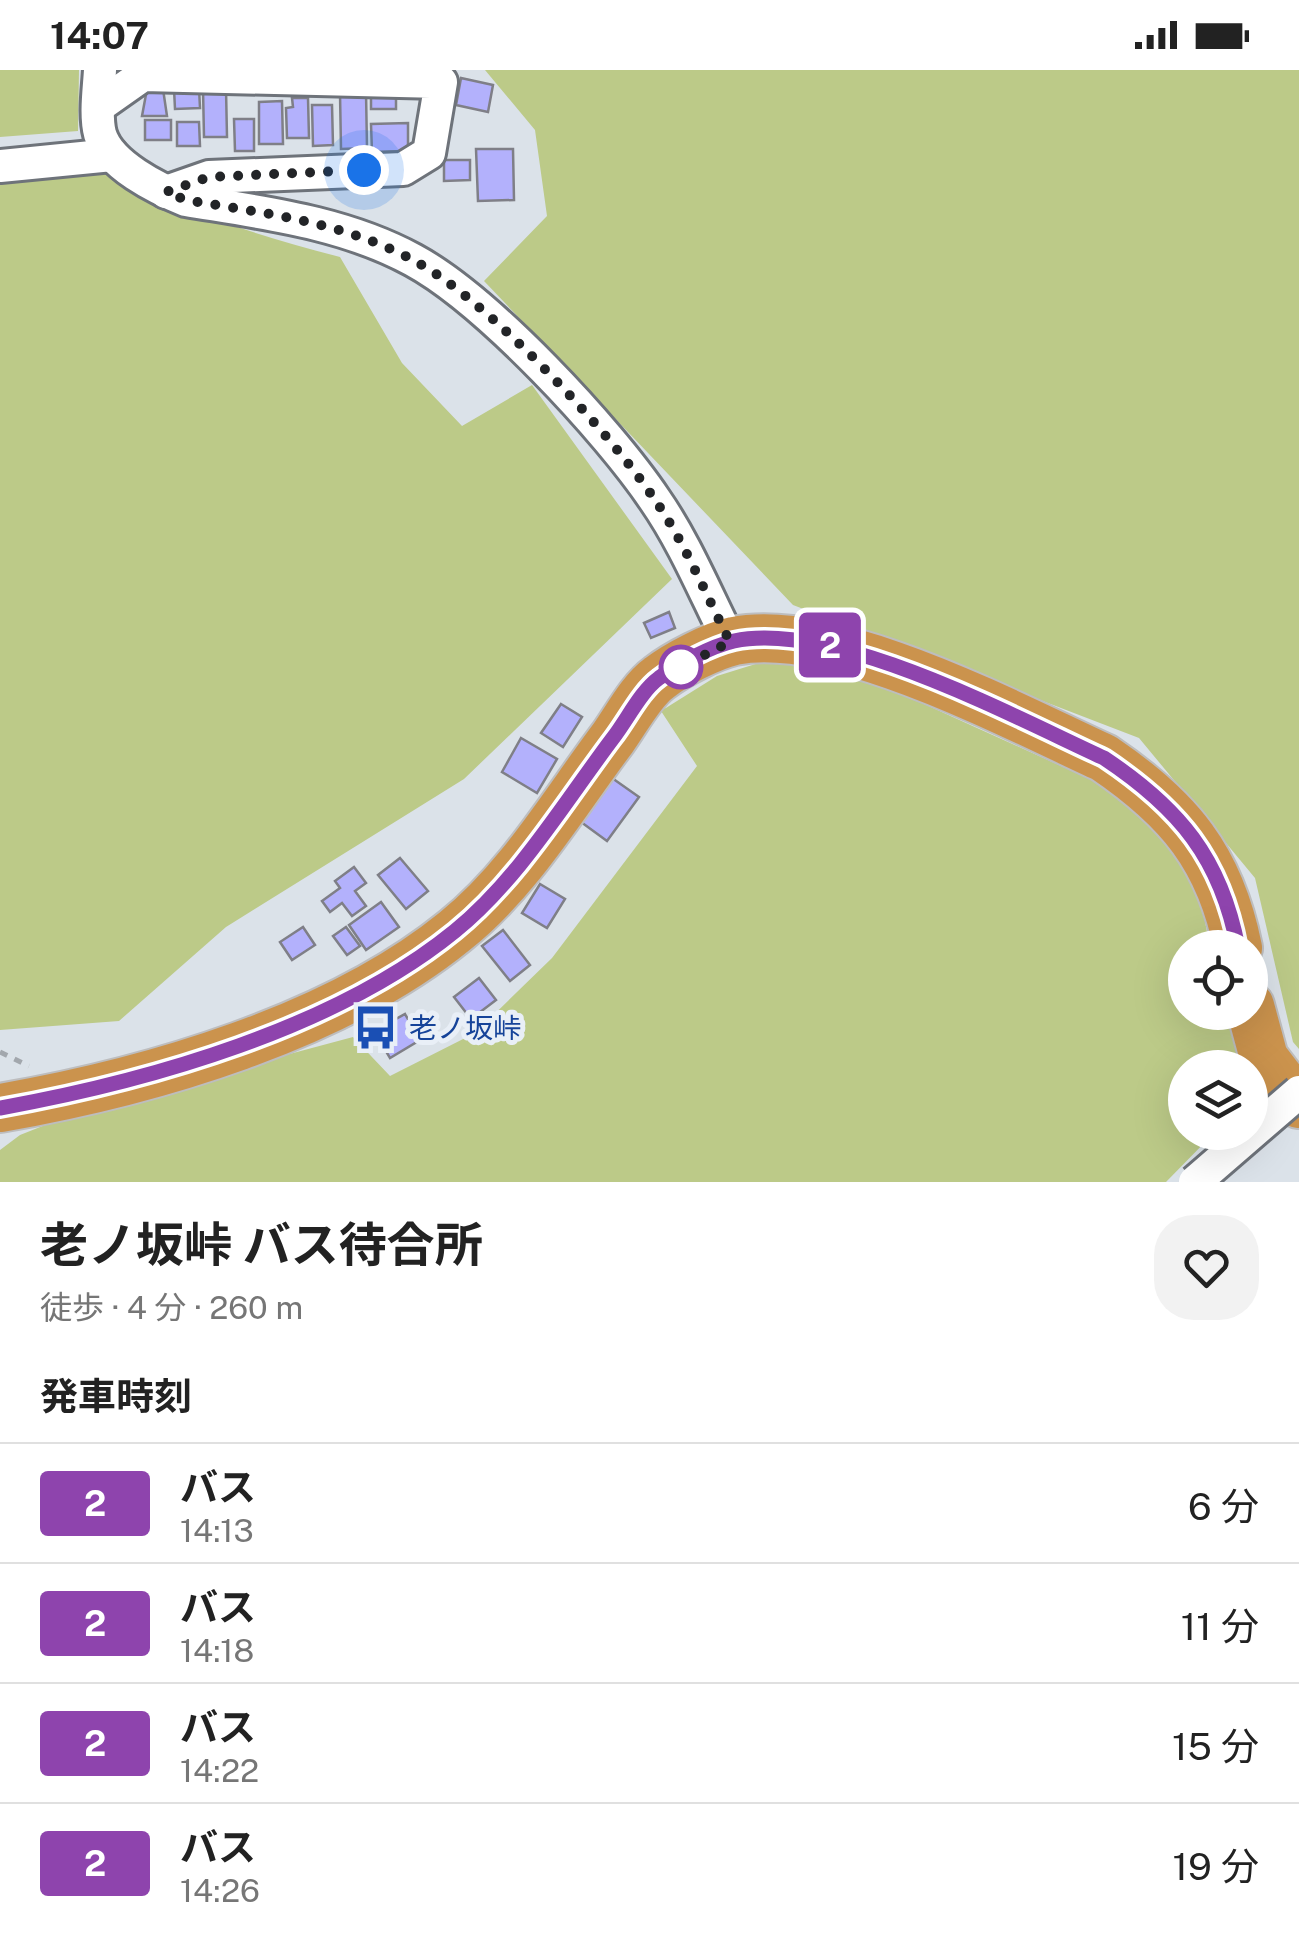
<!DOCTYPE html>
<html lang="ja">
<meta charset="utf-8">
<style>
:root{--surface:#fff;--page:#f2f2f2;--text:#222;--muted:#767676;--line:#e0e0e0}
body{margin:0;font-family:"Public Sans","Noto Sans JP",sans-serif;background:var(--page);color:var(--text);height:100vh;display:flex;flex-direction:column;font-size:38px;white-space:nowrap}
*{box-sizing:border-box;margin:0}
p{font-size:32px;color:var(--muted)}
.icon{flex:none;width:55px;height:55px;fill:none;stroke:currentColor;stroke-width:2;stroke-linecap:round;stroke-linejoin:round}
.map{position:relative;height:1112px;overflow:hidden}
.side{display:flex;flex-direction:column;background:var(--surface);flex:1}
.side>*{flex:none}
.badge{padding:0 20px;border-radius:8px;font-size:35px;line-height:65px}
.controls{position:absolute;left:1168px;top:860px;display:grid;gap:20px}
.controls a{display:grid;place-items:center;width:100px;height:100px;border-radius:50%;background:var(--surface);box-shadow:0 10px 40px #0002;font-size:50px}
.you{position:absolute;width:50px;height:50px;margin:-25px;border:8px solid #fff;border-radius:50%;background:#1a73e8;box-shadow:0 0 0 15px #1a73e833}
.map>.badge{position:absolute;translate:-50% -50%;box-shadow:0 0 0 5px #fff}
h2{padding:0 40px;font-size:38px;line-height:90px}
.round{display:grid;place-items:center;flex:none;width:105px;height:105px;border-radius:40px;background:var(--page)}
.head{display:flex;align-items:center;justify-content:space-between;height:170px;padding:0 40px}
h1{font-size:48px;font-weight:700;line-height:75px}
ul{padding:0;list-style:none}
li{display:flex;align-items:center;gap:30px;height:120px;padding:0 40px;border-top:2px solid var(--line)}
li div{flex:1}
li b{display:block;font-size:38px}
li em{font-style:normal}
li .badge{min-width:110px;font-weight:700;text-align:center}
.status{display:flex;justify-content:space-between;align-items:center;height:70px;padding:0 50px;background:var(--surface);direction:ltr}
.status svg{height:28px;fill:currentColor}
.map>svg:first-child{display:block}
.green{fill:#bcca88}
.building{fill:#b3b1fc;stroke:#7f7f87;stroke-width:2.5}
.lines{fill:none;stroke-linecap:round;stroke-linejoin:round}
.minor-casing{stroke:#6e737a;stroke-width:38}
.highway-casing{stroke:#bdbdbe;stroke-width:52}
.path{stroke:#a2a7ad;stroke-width:5;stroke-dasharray:8 8;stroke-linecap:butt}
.minor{stroke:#fff;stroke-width:32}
.highway{stroke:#cb934d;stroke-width:48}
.minor-bridge-casing{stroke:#6e737a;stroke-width:38;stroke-linecap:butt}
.minor-bridge{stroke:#fff;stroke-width:32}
.line-casing{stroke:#fff;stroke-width:22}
.line{stroke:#8e44ad;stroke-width:15}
.walk{stroke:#222427;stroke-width:10;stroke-dasharray:0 18}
.stop-dot{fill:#fff;stroke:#8e44ad;stroke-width:5}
.labels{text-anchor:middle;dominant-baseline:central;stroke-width:10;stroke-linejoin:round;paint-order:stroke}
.transit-label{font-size:28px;fill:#164399;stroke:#e9eff7;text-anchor:start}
</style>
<div class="status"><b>14:07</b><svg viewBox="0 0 49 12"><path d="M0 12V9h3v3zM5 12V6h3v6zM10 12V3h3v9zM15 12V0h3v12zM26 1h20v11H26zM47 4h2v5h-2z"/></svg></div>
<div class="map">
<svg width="1299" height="1112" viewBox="0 0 1299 1112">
<rect width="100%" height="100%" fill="#dbe2e9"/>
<g class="green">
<path d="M0,0H79L78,61L0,67Z"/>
<path d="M485,0H1299V979L1293,972L1255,808L1139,668L793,535L484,211L547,146L535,60Z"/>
<path d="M105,100C180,142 257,165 340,187L402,293L462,356L532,315L672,509L464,709L226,857L119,951L0,960V106Z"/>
<path d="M762,592L849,600L1103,715L1156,755L1197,811L1210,877L1185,878V942L1229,943L1249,997L1185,998V1062L1214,1063L1166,1112H0V1080L20,1065L88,1038L353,967L390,1006L475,963L552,888L697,696L661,641L717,606Z"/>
</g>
<g class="building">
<path d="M461,8L493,15L488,42L456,35Z"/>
<path d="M199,18L200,38L175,39L174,19Z"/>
<path d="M147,19H163L167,46H142Z"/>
<path d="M203,19H226L227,67H204Z"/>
<path d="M396,21V39H371V22Z"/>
<path d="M366,22L367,78L341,79L340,23Z"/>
<path d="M292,28H308L309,68H287L286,38L293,37Z"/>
<path d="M282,31L283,74H259V32Z"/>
<path d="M312,35H332L333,75L313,76Z"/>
<path d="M234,49H254V81H235Z"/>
<rect x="145" y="50" width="26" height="20"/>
<path d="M177,52H199L200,76H177Z"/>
<path d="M408,53V81L372,82L371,54Z"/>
<path d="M476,79H513L514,130L478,131Z"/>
<path d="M444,90H470V110L444,111Z"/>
<path d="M669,542L675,558L651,568L644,553Z"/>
<path d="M561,634L582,647L563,677L541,663Z"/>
<path d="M521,668L557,689L537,723L502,702Z"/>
<path d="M612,708L639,727L607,771L581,752Z"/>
<path d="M400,788L428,821L406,839L378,805Z"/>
<path d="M354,797L366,813L355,821L366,836L352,846L342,833L330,842L322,831L340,818L335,811Z"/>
<path d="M540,814L565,829L547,858L522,843Z"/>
<path d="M381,832L399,857L366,880L349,855Z"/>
<path d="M303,857L315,875L292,890L280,872Z"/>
<path d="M346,857L360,876L347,885L333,866Z"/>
<path d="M503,860L530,895L510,911L482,876Z"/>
<path d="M479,908L496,930L471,949L454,927Z"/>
<path d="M405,944L420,970L390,988L374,961Z"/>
</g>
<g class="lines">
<defs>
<g id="minor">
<path d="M100,0C99,19 95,45 100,64C109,95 158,119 186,130C264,143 343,152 413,190C487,230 608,360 655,430C685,473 706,525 730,572"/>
<path d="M99,36L143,5L441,12L429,83L403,99L209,107L166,122"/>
<path d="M0,96L112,85"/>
</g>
<g id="highway">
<path d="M1250,936L1264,988L1299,1034"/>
<path d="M0,1038C150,1012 336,958 455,861C519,810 564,733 613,668C626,650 641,621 659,608C677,594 712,576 734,571C835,551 1010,645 1104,688C1179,739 1220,788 1238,878"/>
</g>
</defs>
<use href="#minor" class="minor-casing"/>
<use href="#highway" class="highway-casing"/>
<path class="path" d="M0,982L29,996"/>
<use href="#minor" class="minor"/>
<use href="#highway" class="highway"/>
<defs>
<path id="minor-bridge" d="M1195,1112L1299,1022"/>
</defs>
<use href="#minor-bridge" class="minor-bridge-casing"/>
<use href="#minor-bridge" class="minor-bridge"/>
</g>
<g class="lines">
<defs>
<path id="line" d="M0,1038C150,1011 336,958 455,861C518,810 564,733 613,668C627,650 641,621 659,608C677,594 712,576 734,571C834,550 1010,645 1104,688C1179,738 1221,788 1238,878"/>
</defs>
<use href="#line" class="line-casing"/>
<use href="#line" class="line"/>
<path class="walk" d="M364,100L209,107L166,122L186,130C263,143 343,152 413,190C487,229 608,360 655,430C685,473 706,525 730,572L681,597"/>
</g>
<defs>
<symbol id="bus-bare" viewBox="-9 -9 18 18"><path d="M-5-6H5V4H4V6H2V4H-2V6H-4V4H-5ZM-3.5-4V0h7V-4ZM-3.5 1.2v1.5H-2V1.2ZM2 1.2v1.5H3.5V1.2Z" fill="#1a4fb4" stroke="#e9eff7" stroke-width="2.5" paint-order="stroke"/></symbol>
</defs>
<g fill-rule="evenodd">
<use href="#bus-bare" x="344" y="926" width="63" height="63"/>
</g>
<circle class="stop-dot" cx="681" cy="597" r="20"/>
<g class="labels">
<g class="transit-label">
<text x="409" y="957">老ノ坂峠</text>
</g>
</g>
</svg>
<div class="controls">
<a><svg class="icon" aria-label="locate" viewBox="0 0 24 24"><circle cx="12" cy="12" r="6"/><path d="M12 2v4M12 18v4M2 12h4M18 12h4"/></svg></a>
<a><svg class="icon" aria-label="layers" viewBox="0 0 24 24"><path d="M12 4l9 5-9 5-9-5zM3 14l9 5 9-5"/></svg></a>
</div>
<div class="you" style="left:364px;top:100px"></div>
<b class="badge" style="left:830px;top:575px;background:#8e44ad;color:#fff">2</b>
</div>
<section class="side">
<div class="head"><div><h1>老ノ坂峠 バス待合所</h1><p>徒歩 · 4 分 · 260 m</p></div><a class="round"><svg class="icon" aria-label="heart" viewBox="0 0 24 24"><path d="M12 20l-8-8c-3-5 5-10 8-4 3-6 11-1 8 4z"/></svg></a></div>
<h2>発車時刻</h2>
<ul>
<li><span class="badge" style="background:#8e44ad;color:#fff">2</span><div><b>バス</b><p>14:13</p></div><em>6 分</em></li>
<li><span class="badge" style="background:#8e44ad;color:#fff">2</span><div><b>バス</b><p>14:18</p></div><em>11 分</em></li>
<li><span class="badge" style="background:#8e44ad;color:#fff">2</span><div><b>バス</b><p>14:22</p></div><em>15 分</em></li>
<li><span class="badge" style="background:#8e44ad;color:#fff">2</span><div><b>バス</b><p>14:26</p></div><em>19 分</em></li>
</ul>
</section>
